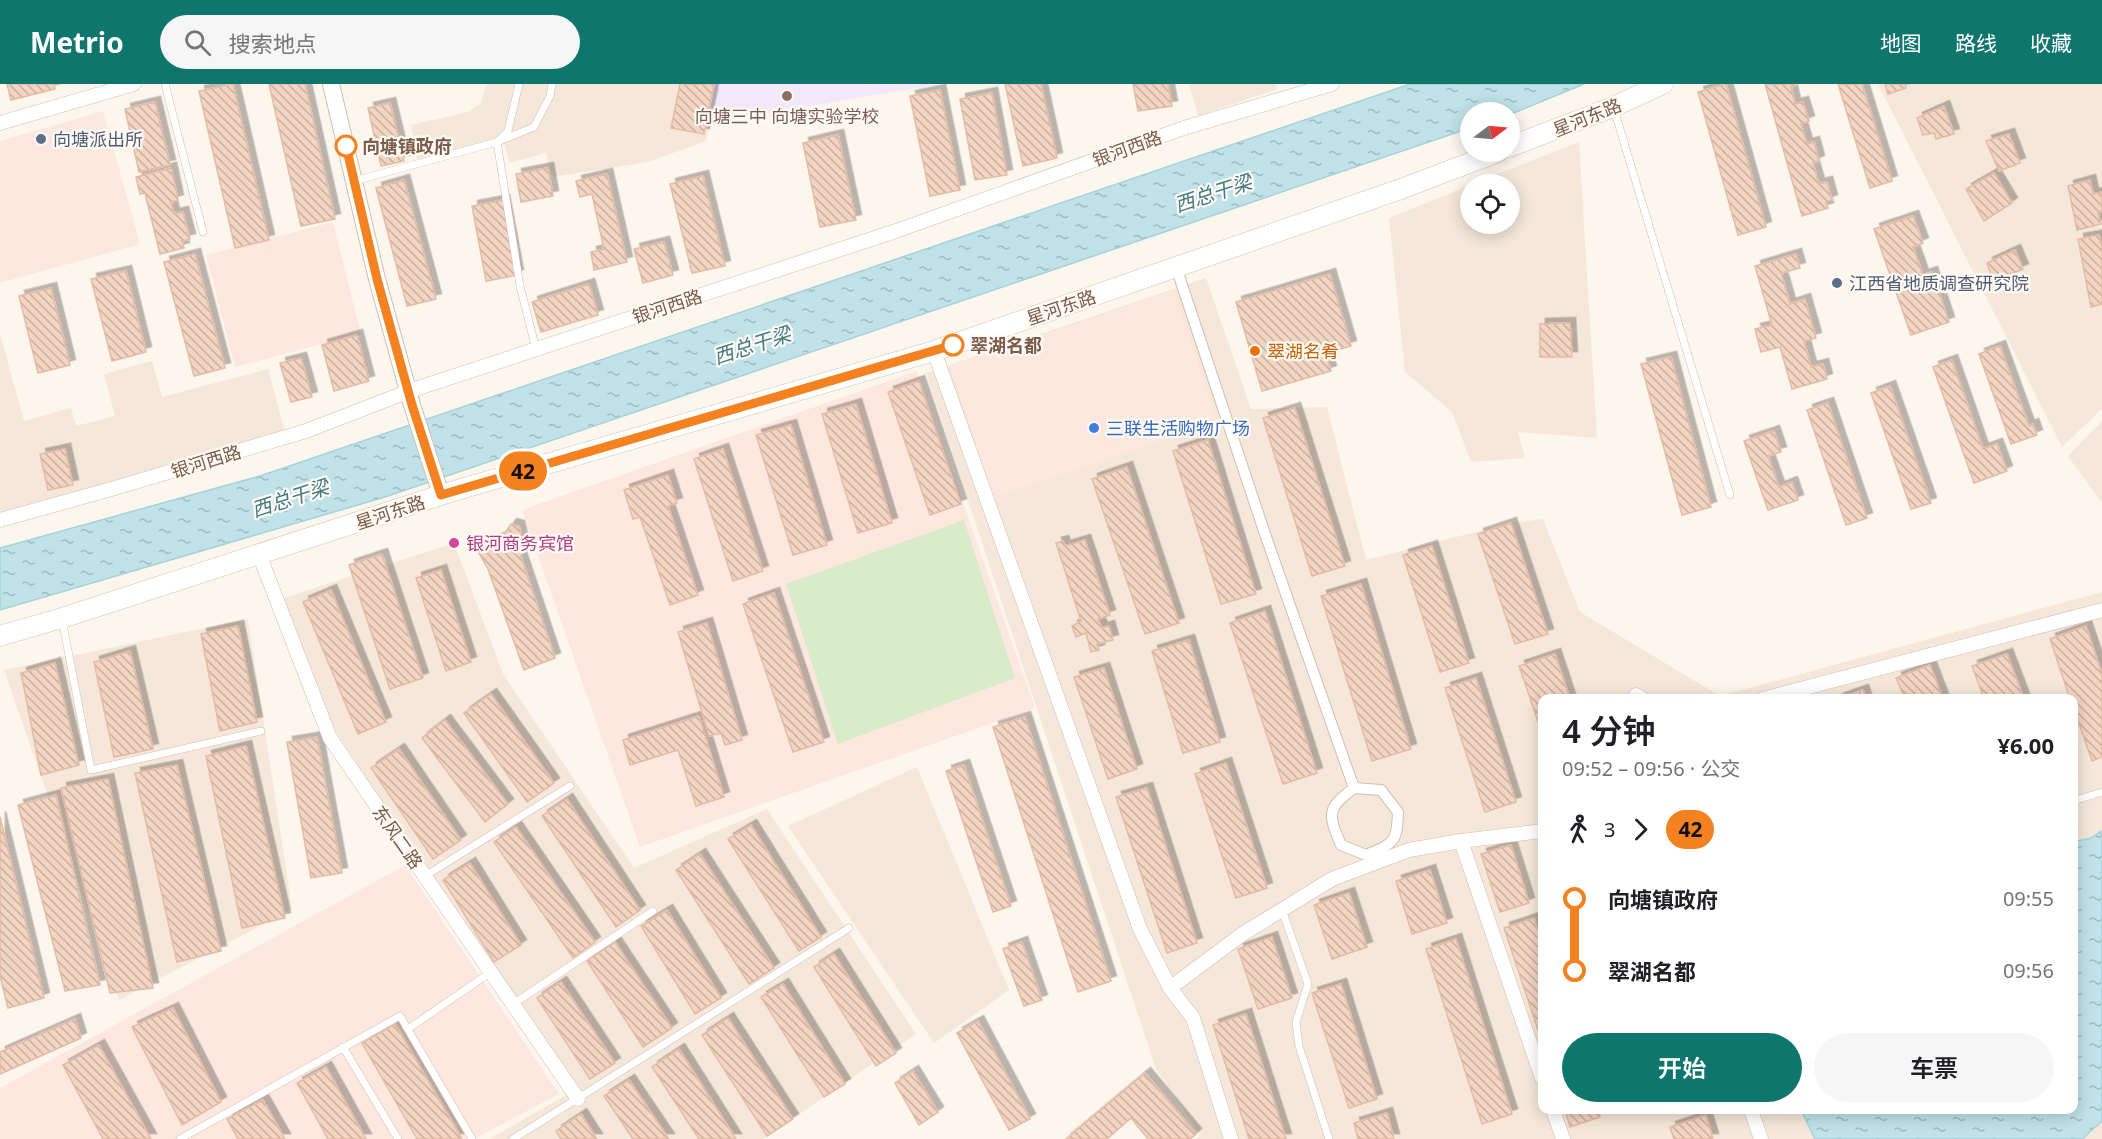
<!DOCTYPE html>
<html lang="zh">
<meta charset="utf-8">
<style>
:root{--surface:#fff;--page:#f6f6f6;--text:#202124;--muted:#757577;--accent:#0f766e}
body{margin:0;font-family:"Noto Sans","Noto Sans SC",sans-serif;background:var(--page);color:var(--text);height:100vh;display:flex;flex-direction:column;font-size:22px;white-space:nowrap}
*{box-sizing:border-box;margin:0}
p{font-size:20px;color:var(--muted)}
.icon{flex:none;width:33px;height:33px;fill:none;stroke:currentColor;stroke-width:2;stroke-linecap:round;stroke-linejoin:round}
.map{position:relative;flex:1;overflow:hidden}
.side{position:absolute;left:1538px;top:610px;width:540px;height:420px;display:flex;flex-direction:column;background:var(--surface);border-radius:12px;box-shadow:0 3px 15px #0003}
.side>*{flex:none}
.badge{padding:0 12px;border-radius:20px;font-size:21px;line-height:39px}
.needle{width:39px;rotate:74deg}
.controls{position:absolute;left:1460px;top:18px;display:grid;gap:12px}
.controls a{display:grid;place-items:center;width:60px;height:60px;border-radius:50%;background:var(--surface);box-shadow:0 3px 15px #0003;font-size:30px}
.map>.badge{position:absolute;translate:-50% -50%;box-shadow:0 0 0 3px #fff}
.legs{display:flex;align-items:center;gap:9px;height:66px;padding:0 24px;font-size:20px}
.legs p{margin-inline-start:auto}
.head{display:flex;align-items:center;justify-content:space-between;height:102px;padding:0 24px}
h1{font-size:33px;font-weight:600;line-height:45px}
.primary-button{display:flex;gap:12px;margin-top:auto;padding:12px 24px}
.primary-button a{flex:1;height:69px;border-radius:36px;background:var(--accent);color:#fff;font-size:24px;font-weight:600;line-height:69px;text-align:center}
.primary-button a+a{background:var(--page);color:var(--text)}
ul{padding:0 24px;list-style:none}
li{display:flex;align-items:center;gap:21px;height:72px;font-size:22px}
li i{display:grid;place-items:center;width:9px;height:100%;margin:0 8px;background:currentColor}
li i::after{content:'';width:15px;height:15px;margin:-8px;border:4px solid;border-radius:50%;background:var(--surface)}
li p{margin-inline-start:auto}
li:first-child i{background:linear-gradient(#0000 50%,currentColor 0)}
li:last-child i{background:linear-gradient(currentColor 50%,#0000 0)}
header{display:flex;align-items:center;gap:36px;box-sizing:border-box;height:84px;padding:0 30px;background:var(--accent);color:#fff}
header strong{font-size:28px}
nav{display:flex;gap:33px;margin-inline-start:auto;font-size:21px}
.search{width:420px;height:54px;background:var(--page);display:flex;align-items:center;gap:15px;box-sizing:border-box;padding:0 21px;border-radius:33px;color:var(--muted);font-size:22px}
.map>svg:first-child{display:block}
.residential{fill:#f5e8da;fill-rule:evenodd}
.commercial{fill:#fde8e0}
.education{fill:#f3e8fa}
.green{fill:#d8ecc9}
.water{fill:url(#water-ripples);stroke:#a5d3da;stroke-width:1.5}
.building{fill:url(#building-back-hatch);stroke:#e6bba3;stroke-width:1.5;filter:url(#shadow)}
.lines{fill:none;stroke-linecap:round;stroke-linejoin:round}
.service-casing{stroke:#d1beb0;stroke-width:8}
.pedestrian-casing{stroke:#d1beb0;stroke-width:12}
.minor-casing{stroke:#d1beb0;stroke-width:15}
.tertiary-casing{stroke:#d1beb0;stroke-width:18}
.secondary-casing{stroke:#d6c0b0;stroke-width:21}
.service{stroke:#fff;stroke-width:7}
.pedestrian{stroke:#fff;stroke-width:10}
.minor{stroke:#fff;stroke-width:14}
.tertiary{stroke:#fff;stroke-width:16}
.secondary{stroke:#fff;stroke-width:20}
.line-1-casing{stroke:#fff;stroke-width:14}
.line-1{stroke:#f58220;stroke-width:9}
.education-dot{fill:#8d6e63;stroke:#fffaf3;stroke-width:2}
.service-dot{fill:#5c6f8a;stroke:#fffaf3;stroke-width:2}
.stop-1-dot{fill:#fff;stroke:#f58220;stroke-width:3}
.food-dot{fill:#e8710a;stroke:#fffaf3;stroke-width:2}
.shop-dot{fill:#3f7fe0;stroke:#fffaf3;stroke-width:2}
.hotel-dot{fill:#d1479c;stroke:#fffaf3;stroke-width:2}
.labels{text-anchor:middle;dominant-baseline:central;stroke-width:4.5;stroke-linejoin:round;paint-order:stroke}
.education-label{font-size:18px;fill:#785e54;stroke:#fffaf3}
.street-label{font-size:18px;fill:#7a5c4d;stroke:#fffaf3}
.service-label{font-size:18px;fill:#4e5e75;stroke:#fffaf3;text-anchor:start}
.stop-label{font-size:18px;font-weight:bold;fill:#7a5c4d;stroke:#fffaf3;text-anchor:start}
.food-label{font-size:18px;fill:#c56008;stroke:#fffaf3;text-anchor:start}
.shop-label{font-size:18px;fill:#366cbe;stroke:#fffaf3;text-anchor:start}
.hotel-label{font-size:18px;fill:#b23c85;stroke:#fffaf3;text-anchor:start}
.water-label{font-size:20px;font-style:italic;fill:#437c86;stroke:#fffaf3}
</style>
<header>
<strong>Metrio</strong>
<div class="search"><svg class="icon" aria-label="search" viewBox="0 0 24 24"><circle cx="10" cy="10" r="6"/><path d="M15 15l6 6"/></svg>搜索地点</div>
<nav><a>地图</a><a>路线</a><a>收藏</a></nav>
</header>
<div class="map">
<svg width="2102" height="1055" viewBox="0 0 2102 1055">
<defs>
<pattern id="water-ripples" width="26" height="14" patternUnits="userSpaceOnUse" patternTransform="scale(1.5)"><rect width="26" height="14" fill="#bfe3e8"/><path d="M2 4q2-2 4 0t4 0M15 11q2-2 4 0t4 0" fill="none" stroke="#a0bbbe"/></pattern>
<pattern id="building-back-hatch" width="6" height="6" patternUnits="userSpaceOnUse" patternTransform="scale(1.5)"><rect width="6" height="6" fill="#f3d5c3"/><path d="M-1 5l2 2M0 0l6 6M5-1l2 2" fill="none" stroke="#cab0a1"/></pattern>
<filter id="shadow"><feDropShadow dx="5.5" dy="-5.5" stdDeviation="0" flood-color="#0004"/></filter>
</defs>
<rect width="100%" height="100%" fill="#fdf6ec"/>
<g class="residential">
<path d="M487,0H719L706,57L648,78L552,93L546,69L509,79L505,60L418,81L411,41L468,28L480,20Z"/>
<path d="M1189,0H1276L1277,5L1198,32Z"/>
<path d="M1878,0H2102V325L2062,363Z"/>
<path d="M1579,58L1597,354L1518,348L1525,374L1471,378L1452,328L1405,288L1389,134L1470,101V140H1509V100H1472Z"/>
<path d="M1206,194L1251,325L1327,323L1366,476L1511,439L1543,435L1580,528L1720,612L2102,508V1055H1196L1200,1051L1156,985L926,289ZM1542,615H2073V1026H1542Z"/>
<path d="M0,250L24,337L71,324L76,342L115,332L104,290L152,277L162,313L268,285L286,352L0,431Z"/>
<path d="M2102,337V419L2068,372Z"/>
<path d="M454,459L503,590L634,784L767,725L916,950L763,1055H489L566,1011L412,765L327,634L281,515Z"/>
<path d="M248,535L292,825L119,916L4,586Z"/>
<path d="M917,683L1009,906L934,959L788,742Z"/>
</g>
<g class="commercial">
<path d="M103,27L140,160L0,199V57Z"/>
<path d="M333,138L361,250L235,283L206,171Z"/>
<path d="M1174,207L1218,338L994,414L950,282Z"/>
<path d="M917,287L1035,624L640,763L522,426Z"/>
<path d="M405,781L559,1010L474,1055H0V1004Z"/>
</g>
<path class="education" d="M710,0H939L751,32L706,25Z"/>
<path class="green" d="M964,436L1015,594L838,660L786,500Z"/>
<g class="water">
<path d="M1410,0H1584L1509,31V28H1470V44L385,413L0,526V464L260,392Z"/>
<path d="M2102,747V1037L2082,1055H1815L1801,1026H2073V758L2091,754Z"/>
</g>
<g class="building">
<path d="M7,0H54L55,5L11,16Z"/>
<path d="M233,0L269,156L235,164L199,7Z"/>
<path d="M269,0H305L335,135L301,142Z"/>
<path d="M680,0H714L704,50L671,44Z"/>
<path d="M1005,0H1041L1057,74L1023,82Z"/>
<path d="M1133,0H1168L1172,22L1138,27Z"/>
<path d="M1726,0L1766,143L1738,151L1698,8Z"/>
<path d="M1765,0H1797V1L1791,3L1795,20L1803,18L1809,37L1801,40L1807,60L1814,58L1819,77L1813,79L1819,100L1827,98L1832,116L1826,118L1828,124L1802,132Z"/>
<path d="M1838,0H1862L1892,97L1870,104Z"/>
<path d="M1885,0H1905L1906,4L1888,10Z"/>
<path d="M940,6L960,106L930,112L910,12Z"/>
<path d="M992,9L1007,91L975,96L960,15Z"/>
<path d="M155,18L170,81L139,88L125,25Z"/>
<path d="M390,19L404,77L381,82L368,24Z"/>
<path d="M1944,22L1954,50L1936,55L1934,49L1923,51L1917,34Z"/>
<path d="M2009,50L2020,79L1999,87L1986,57Z"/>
<path d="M838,51L856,136L820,143L803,59Z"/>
<path d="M171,84L178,116L171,118L174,130L183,128L190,155L182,157L184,164L160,170L145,109L140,110L136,93Z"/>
<path d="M548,84L553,112L521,118L516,90Z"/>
<path d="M1994,89L2012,119L1984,137L1966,105Z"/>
<path d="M607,90L627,178L594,186L591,168L604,165L592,110L580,113L576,97Z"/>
<path d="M703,92L725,182L692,189L670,100Z"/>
<path d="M404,96L436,215L407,222L376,104Z"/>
<path d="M2090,96L2093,110L2102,108V127L2098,129L2101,140L2077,146L2068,102Z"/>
<path d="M504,116L518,191L486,197L472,122Z"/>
<path d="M1913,132L1923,159L1913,163L1923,191L1932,188L1949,238L1911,251L1874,145Z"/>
<path d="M2099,151L2102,164V220L2091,223L2078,155Z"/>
<path d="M664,158L673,191L643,199L634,165Z"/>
<path d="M2015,166L2023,185L1993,197L1987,179Z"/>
<path d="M195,170L225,284L194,292L164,178Z"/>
<path d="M1796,170L1800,184L1781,189L1790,220L1805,215L1816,254L1804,257L1811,283L1823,280L1827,295L1792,305L1780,263L1761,268L1755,245L1772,241L1755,182Z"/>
<path d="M126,187L146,268L112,277L91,195Z"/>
<path d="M1330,190L1351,262L1326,269L1331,287L1262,307L1236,218Z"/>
<path d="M589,200L598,231L541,248L532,218Z"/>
<path d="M51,204L70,281L38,289L19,212Z"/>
<path d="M1570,239L1572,273H1540V240Z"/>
<path d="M357,251L369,297L334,307L322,261Z"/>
<path d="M2000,262L2029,342L2033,340L2037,351L2011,360L1979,270Z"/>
<path d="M1671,273L1711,423L1682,431L1641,280Z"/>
<path d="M301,274L312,313L291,318L280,279Z"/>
<path d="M1952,276L1983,365L1997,360L2007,387L1974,399L1933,283Z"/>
<path d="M919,297L961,420L930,431L888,308Z"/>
<path d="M1890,302L1931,419L1911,425L1871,309Z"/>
<path d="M1828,319L1867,434L1846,441L1807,326Z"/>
<path d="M856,320L892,439L858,449L822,330Z"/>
<path d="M1295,324L1345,482L1312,492L1263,334Z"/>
<path d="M791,341L827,461L793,471L756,351Z"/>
<path d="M1774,347L1781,368L1768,372L1779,403L1792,398L1798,416L1768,426L1744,357Z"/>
<path d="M1208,356L1256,510L1221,520L1173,367Z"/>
<path d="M65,365L73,401L48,406L40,370Z"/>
<path d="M723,365L763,487L733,497L694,375Z"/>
<path d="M1127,383L1179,539L1145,550L1092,395Z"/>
<path d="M668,391L677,419L668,422L698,511L670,521L640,433L633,435L624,406Z"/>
<path d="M1511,439L1548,550L1515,560L1478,450Z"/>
<path d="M511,440L519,442L523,460L521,473L555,574L524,586L488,485L475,462L491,458L503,452Z"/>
<path d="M1085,456L1110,531L1098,535L1102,544L1109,542L1113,556L1097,560L1099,566L1091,568L1086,549L1076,553L1072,542L1081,537L1056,459L1063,457L1065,462Z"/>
<path d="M1432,462L1469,579L1440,588L1403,471Z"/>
<path d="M382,470L423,594L390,605L349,481Z"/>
<path d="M441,486L471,578L446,587L416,494Z"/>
<path d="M1361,500L1411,665L1372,677L1321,512Z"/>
<path d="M331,506L386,638L358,650L303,518Z"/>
<path d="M774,509L824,658L793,668L743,520Z"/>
<path d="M1265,527L1317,689L1283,700L1230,539Z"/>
<path d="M707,539L742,656L725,661L721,649L709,652L678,548Z"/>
<path d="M238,542L257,638L220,647L201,550Z"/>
<path d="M2086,542L2102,590V673L2092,677L2073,622V615H2070L2050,555Z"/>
<path d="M1189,556L1220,658L1183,669L1152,567Z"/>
<path d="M130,567L153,665L114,673L94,578Z"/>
<path d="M1555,570L1570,615H1542V649L1519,582Z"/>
<path d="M2007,570L2024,615H1984L1972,582Z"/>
<path d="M55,579L79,681L41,691L21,589Z"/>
<path d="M1930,581L1943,615H1905L1896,594Z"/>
<path d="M1104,584L1137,685L1108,695L1074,593Z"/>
<path d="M1476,594L1516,718L1485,728L1445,604Z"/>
<path d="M1863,606L1866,615H1837Z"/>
<path d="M491,610L554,699L527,718L464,629Z"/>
<path d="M699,632L724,713L696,722L678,666L630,681L623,656Z"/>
<path d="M1025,633L1111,897L1078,908L993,643Z"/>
<path d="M445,636L508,720L485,738L422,654Z"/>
<path d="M317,653L342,789L311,794L287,658Z"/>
<path d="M246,662L285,834L242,844L206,672Z"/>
<path d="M399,665L461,756L433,775L371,684Z"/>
<path d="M1226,679L1267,804L1236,814L1195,690Z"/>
<path d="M177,681L221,867L177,878L135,689Z"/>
<path d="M964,681L1011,822L993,828L946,687Z"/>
<path d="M108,695L153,904L110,909L61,704Z"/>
<path d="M1147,704L1197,859L1167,869L1116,713Z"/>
<path d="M56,711L100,901L65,907L18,721Z"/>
<path d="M567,715L640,826L616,843L542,732Z"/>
<path d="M0,733L44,914L8,924L0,892Z"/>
<path d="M751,741L821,853L799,867L728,755Z"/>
<path d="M516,743L595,858L573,874L494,758Z"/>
<path d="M1511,761L1529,819L1500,828L1481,770Z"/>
<path d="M700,770L774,884L749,900L676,786Z"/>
<path d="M470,779L521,861L494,878L443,796Z"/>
<path d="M1430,786L1447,839L1412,850L1396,797Z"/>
<path d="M1349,809L1367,863L1332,875L1314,821Z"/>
<path d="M667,826L721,914L695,930L641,842Z"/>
<path d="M1534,834L1542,858V958L1504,844Z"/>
<path d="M1272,853L1292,914L1258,925L1238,865Z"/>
<path d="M1456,855L1512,1030L1482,1040L1426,865Z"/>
<path d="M615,858L672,944L643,963L587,877Z"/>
<path d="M1022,858L1042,916L1024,922L1003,865Z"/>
<path d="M834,870L896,969L876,982L814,883Z"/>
<path d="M561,898L615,979L590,995L537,914Z"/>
<path d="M783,900L845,1000L824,1013L761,913Z"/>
<path d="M1341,900L1377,1015L1349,1024L1312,909Z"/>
<path d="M173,924L221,1018L182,1041L132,943Z"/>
<path d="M1246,930L1286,1055H1249L1213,941Z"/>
<path d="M728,934L793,1035L767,1052L702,951Z"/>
<path d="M75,935L81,954L0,990V968Z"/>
<path d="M978,937L1030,1035L1009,1046L957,949Z"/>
<path d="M395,940L462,1055H417L362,959Z"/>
<path d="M99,961L151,1055H103L63,981Z"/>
<path d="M679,965L736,1055H699L652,983Z"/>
<path d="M326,983L366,1055H328L297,999Z"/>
<path d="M913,987L938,1028L919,1041L895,999Z"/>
<path d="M1145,989L1196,1050L1190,1055H1148L1131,1034L1107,1055H1066Z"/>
<path d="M629,996L669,1055H633L604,1012Z"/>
<path d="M263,1016L285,1055H238L227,1035Z"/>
<path d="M1565,1026H1598L1600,1033L1570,1043Z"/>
<path d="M1387,1029L1394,1055H1358L1354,1039Z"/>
<path d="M581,1030L597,1055H561L556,1047Z"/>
<path d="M1706,1031L1713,1055H1674L1670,1043Z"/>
</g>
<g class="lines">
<defs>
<g id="service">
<path d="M165,0L203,148"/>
<path d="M1614,25L1730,411"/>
<path d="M354,97L497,58L508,47L519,0"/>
<path d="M536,265L520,202L497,58L534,43L550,12L552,0"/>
<path d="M62,535L91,686L261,647"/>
<path d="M2073,717L2102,708"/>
<path d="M425,792L570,702"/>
<path d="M1282,826L1308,900L1296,938L1299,962L1329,1055"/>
<path d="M513,920L653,827"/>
<path d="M408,945L491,888"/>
<path d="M343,963L398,1055"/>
<path d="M180,1055L400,932L472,1055"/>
<path d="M513,1055L849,844"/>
</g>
<path id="pedestrian" d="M1176,183L1265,450L1354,704L1381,706L1398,728C1397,759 1394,759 1366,771L1341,761C1328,730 1326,725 1354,704"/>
<g id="minor">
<path d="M0,39L134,0"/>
<path d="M934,267L1140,845L1170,904L1193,934L1231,1055"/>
<path d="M0,436L115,404L306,347L412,306L896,147L1184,44L1332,0"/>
<path d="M259,470L330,654L578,1015"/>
<path d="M1636,611L1643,615"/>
<path d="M1763,615L2102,526"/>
<path d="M1461,757L1542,747"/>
<path d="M1170,904L1241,851L1332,795L1409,766L1461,757L1542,994"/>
<path d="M1553,1026L1563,1055"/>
<path d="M1751,1026L1761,1055"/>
</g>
<path id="tertiary" d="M331,0L377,195L412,321L441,411"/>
<g id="secondary">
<path d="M1509,63L1613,23L1663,0"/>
<path d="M0,552L62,534L447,409L934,267L1401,105L1498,68"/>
</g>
</defs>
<use href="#service" class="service-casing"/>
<use href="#pedestrian" class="pedestrian-casing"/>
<use href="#minor" class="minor-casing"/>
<use href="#tertiary" class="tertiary-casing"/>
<use href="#secondary" class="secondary-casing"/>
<use href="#service" class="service"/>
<use href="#pedestrian" class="pedestrian"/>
<use href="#minor" class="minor"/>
<use href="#tertiary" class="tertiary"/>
<use href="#secondary" class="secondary"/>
</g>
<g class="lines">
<defs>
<path id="line-1" d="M346,62L377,195L412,321L441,411L953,261"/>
</defs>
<use href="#line-1" class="line-1-casing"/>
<use href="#line-1" class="line-1"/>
</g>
<circle class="education-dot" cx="787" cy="12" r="6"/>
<g class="service-dot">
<circle cx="41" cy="55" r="6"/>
<circle cx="1837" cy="199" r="6"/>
</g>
<g class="stop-1-dot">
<circle cx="346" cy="62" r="10"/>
<circle cx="953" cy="261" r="10"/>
</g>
<circle class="food-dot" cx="1255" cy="267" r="6"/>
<circle class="shop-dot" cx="1094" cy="344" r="6"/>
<circle class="hotel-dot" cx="454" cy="459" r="6"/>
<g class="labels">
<g class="education-label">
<text x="787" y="32">向塘三中 向塘实验学校</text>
</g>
<g class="street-label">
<text transform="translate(1587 33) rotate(-22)">星河东路</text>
<text transform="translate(1127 64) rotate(-20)">银河西路</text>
<text transform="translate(667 222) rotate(-18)">银河西路</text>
<text transform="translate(1061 223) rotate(-19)">星河东路</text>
<text transform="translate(206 377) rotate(-17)">银河西路</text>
<text transform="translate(390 428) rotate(-18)">星河东路</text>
<text transform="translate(398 753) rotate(55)">东风二路</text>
</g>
<g class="service-label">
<text x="53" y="55">向塘派出所</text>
<text x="1849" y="199">江西省地质调查研究院</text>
</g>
<g class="stop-label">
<text x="362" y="62">向塘镇政府</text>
<text x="970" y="261">翠湖名都</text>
</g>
<g class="food-label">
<text x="1267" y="267">翠湖名肴</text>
</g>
<g class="shop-label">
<text x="1106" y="344">三联生活购物广场</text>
</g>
<g class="hotel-label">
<text x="466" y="459">银河商务宾馆</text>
</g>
<g class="water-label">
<text transform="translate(1213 109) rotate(-18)">西总干梁</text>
<text transform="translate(752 261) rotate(-18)">西总干梁</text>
<text transform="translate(290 414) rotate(-18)">西总干梁</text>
</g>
</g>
</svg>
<div class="controls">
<a><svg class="needle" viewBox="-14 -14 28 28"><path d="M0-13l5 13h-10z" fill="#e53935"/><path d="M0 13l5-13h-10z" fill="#757577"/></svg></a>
<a><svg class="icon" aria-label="locate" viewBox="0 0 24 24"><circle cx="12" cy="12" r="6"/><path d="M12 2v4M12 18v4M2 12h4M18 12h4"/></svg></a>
</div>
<b class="badge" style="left:523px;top:387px;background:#f58220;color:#111">42</b>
<section class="side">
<div class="head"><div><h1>4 分钟</h1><p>09:52 – 09:56 · 公交</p></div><b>¥6.00</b></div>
<div class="legs"><svg class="icon" aria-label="walk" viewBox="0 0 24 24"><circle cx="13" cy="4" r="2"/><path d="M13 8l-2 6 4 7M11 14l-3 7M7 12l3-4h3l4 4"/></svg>3<svg class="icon" aria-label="forward" viewBox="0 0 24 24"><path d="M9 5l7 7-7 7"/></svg><b class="badge" style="background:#f58220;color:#111">42</b></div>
<ul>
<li><i style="color:#f58220"></i><b>向塘镇政府</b><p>09:55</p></li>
<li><i style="color:#f58220"></i><b>翠湖名都</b><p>09:56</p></li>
</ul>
<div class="primary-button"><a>开始</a><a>车票</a></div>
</section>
</div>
